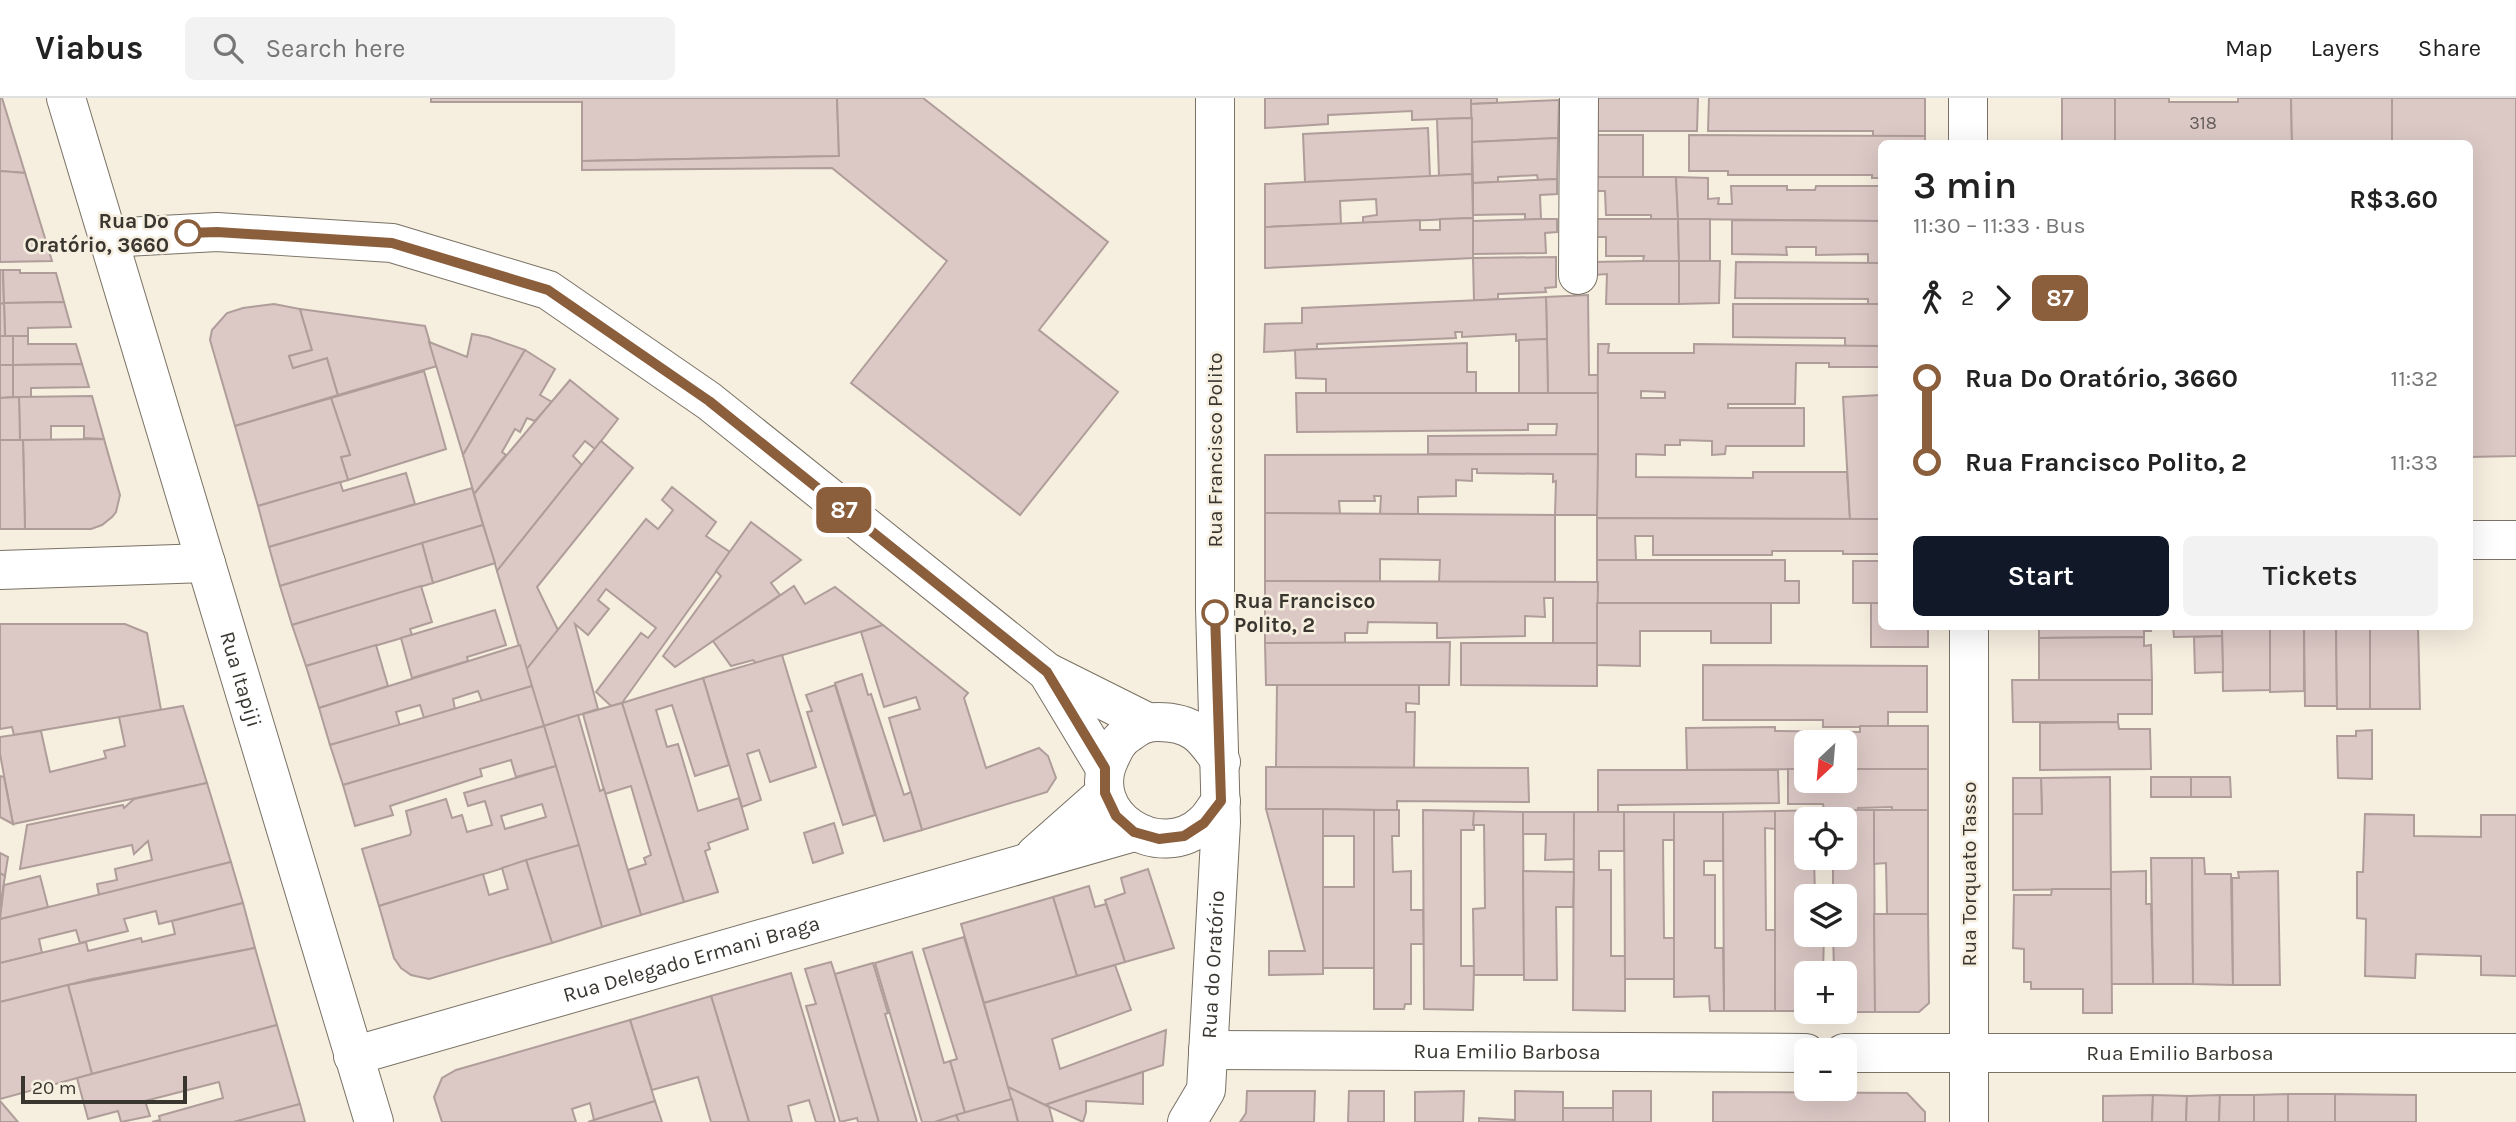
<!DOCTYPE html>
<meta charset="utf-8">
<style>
:root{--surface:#fff;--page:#f2f2f2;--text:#222;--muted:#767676;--line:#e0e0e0;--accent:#111827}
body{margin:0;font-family:Karla,sans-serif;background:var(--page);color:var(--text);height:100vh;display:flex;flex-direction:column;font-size:26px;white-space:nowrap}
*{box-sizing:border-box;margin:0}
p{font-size:23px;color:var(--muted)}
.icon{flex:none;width:38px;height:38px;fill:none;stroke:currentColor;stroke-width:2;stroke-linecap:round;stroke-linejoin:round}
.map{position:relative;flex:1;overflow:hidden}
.sheet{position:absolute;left:1878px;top:42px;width:595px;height:490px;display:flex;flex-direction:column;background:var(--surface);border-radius:10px;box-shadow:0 7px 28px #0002}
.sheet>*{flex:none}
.badge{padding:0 14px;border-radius:10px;font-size:24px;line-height:46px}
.needle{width:46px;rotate:206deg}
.tools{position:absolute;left:1794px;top:632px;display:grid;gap:14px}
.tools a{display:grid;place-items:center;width:63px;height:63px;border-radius:10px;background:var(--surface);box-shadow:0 7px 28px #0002;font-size:35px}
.scale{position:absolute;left:21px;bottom:18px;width:166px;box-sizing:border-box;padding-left:7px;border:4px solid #393630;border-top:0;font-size:19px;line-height:24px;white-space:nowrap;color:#393630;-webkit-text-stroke:5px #f6eedf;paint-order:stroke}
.map>.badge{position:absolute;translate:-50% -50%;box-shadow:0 0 0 4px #fff}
.legs{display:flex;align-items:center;gap:10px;height:77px;padding:0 35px;font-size:23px}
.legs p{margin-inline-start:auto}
.headline{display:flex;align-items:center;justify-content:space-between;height:119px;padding:0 35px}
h1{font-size:38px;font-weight:600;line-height:52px}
.action{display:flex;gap:14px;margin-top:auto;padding:14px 35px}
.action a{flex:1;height:80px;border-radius:10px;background:var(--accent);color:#fff;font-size:28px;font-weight:600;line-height:80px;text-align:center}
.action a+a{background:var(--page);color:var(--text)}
ul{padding:0 35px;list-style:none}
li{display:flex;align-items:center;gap:24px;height:84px;font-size:26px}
li i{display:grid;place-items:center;width:10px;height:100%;margin:0 9px;background:currentColor}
li i::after{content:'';width:18px;height:18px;margin:-9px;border:5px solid;border-radius:50%;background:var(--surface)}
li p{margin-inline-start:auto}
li:first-child i{background:linear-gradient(#0000 50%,currentColor 0)}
li:last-child i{background:linear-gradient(currentColor 50%,#0000 0)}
header{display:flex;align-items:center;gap:42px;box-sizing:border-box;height:98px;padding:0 35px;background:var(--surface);border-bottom:2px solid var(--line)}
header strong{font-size:33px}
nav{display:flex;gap:38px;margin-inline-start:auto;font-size:24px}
.search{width:490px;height:63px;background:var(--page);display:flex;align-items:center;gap:18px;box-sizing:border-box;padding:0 24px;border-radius:10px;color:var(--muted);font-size:26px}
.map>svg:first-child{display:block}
.building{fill:#dcc9c6;stroke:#af9d9a;stroke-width:2;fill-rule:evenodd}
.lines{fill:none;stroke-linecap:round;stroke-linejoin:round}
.minor-casing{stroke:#797265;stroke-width:40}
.minor{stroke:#fff;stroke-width:38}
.line-1-casing{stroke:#fff;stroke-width:16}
.line-1{stroke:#8b5e3c;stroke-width:10}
.stop-1-dot{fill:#fff;stroke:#8b5e3c;stroke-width:3.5}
.labels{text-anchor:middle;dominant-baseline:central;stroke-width:5;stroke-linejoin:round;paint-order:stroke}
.number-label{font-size:18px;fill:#625b56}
.stop-label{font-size:21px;font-weight:bold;fill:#393630;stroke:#f6eedf;text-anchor:end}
.street-label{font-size:21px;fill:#393630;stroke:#f6eedf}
</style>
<header>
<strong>Viabus</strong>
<div class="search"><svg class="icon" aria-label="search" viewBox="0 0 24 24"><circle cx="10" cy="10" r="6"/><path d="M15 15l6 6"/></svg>Search here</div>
<nav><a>Map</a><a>Layers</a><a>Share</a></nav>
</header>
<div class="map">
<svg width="2516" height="1024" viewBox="0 0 2516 1024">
<rect width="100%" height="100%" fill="#f6eedf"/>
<g class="building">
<path d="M0,0H2L25,75L0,73Z"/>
<path d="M431,0H837L839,58L582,63V4H431Z"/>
<path d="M837,0H923L1108,144L1039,232L1118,294L1020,417L851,285L947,163L832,70L582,72V63L839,58Z"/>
<path d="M1265,0H1471L1472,20L1412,22V13L1328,17V26L1265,30Z"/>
<path d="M1471,0H1497V5L1471,6Z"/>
<path d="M1595,0H1698L1697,33H1594Z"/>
<path d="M1709,0H1925V38H1873V33H1708Z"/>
<rect x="2062" y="0" width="53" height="46"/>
<path d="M2115,0H2169V4H2238V0H2291L2292,46H2115Z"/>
<path d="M2291,0H2392V46H2292Z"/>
<path d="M2392,0H2516V358L2469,359V46H2392Z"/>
<path d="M1559,2L1558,40L1472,44L1471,6Z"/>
<path d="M1472,20V76L1439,78L1437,21Z"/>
<path d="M1428,30L1430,79L1305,84L1303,36Z"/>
<path d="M1594,37H1643V80L1594,79Z"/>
<path d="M1689,37L1925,38V46H1881V80H1872V77H1728V73H1689Z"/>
<path d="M1558,40L1557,81L1538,82L1537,77L1498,79V84L1473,85L1472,44Z"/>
<path d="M0,73L25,75L52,163L0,164Z"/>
<path d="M1472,76L1473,120L1363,125V119L1377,117L1376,101L1340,103L1341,126L1265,129V86Z"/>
<path d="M1594,79H1676L1678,121L1651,122V117H1606L1605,93H1594Z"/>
<path d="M1676,79L1708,80V101L1719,100L1718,106H1732L1731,88H1787V92H1815L1816,88H1881V123L1678,121Z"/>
<path d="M1557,81V96L1540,97L1541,121L1525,122V116L1473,117V85Z"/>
<path d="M1473,120V160L1265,170V129L1420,122V132H1440V121Z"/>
<path d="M1541,121H1557V134L1545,135L1546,155L1473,156V123Z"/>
<path d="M1594,121H1678L1679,163H1643L1644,158H1606V139H1594Z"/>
<path d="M1678,121H1710V164L1679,163Z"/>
<path d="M1732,122L1881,123V165H1868V156L1816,157V149H1786L1787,157L1732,156Z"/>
<path d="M1556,159V189L1545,190L1546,194L1498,196V201L1474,203L1473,160Z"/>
<path d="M1643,163H1679V206H1606L1607,176L1594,177L1593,164Z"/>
<path d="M1679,163H1720L1719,205L1679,206Z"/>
<path d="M1736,164L1881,165V206H1868V201L1735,200Z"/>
<path d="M0,172H3L4,205L0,206Z"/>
<path d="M3,172H20V175H56L64,204L4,205Z"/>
<path d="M1588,197L1589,277H1598V295H1548L1546,199Z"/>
<path d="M1546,199L1547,241L1516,243V236L1462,239V234H1455L1456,240L1317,246V251L1264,254L1265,226L1302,225V210Z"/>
<path d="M64,204L71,229L28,230V238H5L4,205Z"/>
<path d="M4,205L5,238H0V206Z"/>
<path d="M274,206L300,211L312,252L289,258L293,270L327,260L338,297L235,328L210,242L212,232L227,215L243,210Z"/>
<path d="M1733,206H1881V248H1845V240L1733,239Z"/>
<path d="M300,211L425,228L437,268L338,297L327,260L293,270L289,258L312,252Z"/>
<path d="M472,236L488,239L525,252L463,357L429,244L467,259Z"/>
<rect x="0" y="238" width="13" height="29"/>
<path d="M13,238H28V246H76L82,266L13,267Z"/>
<path d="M1547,241L1548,295H1519V242Z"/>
<path d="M1467,245V274H1476V295H1326V281L1296,280L1295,252Z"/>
<path d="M1598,246H1609L1608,255H1694V246L1881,248V269H1829V265H1796L1795,306H1728V310H1804V348H1726L1725,356L1712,357V343L1680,342V347H1665V357L1636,356V379L1753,380V374H1847L1850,421L1597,420ZM1641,293L1665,294V300H1641Z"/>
<path d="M525,252L555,271L540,297L552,304L535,323L527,320L520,334L515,331L502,354L506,357L474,396L463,357Z"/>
<path d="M82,266L89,289L31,290V299H13V267Z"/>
<path d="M0,267H13V299L0,300Z"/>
<path d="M424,273L446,351L348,382L341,359L350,357L331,300Z"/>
<path d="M570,282L618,321L595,351L585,343L573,358L582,367L497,473L474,396Z"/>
<path d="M1296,295H1598V356H1428V338L1556,337L1557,326H1528V332L1297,334Z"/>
<path d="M1881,297V421H1850L1843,299Z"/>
<path d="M92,298L104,341L84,340V328H51V342H20L19,299Z"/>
<path d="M19,299L20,342H0V300Z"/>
<path d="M331,300L350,357L341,359L348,382L258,408L235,328Z"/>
<path d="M104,341L120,397L116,414L112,419L102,427L91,431H25L23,342Z"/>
<path d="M0,342H23L25,431H0Z"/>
<path d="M601,343L633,370L537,489L558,532L526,572L497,473Z"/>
<path d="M1598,356L1597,417H1555L1556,383L1553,384V376L1477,375V371H1472V383L1456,382V398L1418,399V416H1380L1381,398H1374L1375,403H1339L1340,416L1265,415V357Z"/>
<path d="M406,375L415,406L269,449L258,408L340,384L343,393Z"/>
<path d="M672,389L716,424L706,438L730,454L622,605L611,608L596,594L641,535L648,540L656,530L606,491L598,502L609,511L588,537L575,526L598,611L544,628L526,572L646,421L658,431L673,412L662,402Z"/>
<path d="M472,390L483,427L280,488L269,449Z"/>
<path d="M1265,415L1555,417V484H1439L1440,462L1380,461V484L1265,483Z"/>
<path d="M1597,420L1881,421V456H1843V453H1772V457H1653V438H1635L1636,462H1597Z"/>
<path d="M751,424L801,462L771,485L780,497L675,569L663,558L721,478L716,473Z"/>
<path d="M483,427L495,465L433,485L422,445Z"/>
<path d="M422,445L433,485L292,527L280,488Z"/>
<path d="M1597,462H1785V483H1799V505H1597Z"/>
<rect x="1853" y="463" width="28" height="42"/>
<path d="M1265,483L1598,484L1597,545H1553V500H1544L1545,519L1525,518V538L1437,540V525L1368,524L1367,535H1345V545H1265Z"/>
<path d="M421,488L432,524L410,531L412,537L306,568L292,527Z"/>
<path d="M794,488L805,506L835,489L883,527L756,565L753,562L731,568L713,543Z"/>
<path d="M1597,505H1771V545H1711V533H1640V568L1597,567Z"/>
<path d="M1871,505H1881V528H1928V549H1871Z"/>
<path d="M495,512L506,547L467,559L468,563L412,580L401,540Z"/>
<path d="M0,526H125L147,535L161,612L14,637L12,629L0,631Z"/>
<path d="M883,527L968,595L964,600L986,670L1039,650L1048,658L1056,680L1047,694L922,732L889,620L920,611L916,599L884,609L861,534Z"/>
<path d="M2039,528H2151V533H2144V539L2039,540Z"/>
<path d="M2173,528H2222V538L2174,539Z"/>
<path d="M2222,528H2270V592L2223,593Z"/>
<path d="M2270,528H2304V593L2270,594Z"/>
<path d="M2304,528H2336L2337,608H2305Z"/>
<path d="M2336,528H2370V611H2337Z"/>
<path d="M2370,528H2418L2420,611H2370Z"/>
<path d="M2222,538L2223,574L2195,575L2194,539Z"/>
<path d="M2144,539V548L2151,547L2152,582H2039V540Z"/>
<path d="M1450,544L1449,587H1266L1265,545Z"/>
<path d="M1461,545H1597V588L1461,587Z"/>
<path d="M376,547L388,588L319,610L306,568Z"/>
<path d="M520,547L532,588L482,603L478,593L453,601L455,611L424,620L420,607L396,614L400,628L330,647L319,610Z"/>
<path d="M782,557L816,669L770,684L759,652L747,656L761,702L742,709L703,580Z"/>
<path d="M1703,567L1927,568V614H1888V629H1823V622H1703Z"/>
<path d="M862,576L868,597L871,596L904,697L911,694L922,732L884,743L835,585Z"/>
<path d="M703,580L729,667L695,678L672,607L656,612L667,649L678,646L698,713L739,700L748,731L708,745L710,751L705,753L718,794L684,804L622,605Z"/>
<path d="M2012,582H2152V616H2118V624H2013Z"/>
<path d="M835,587L875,717L843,727L807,614L812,613L806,597Z"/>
<path d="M1277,587H1419V606L1406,605V614H1415L1414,670L1276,669Z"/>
<path d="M532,588L544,628L343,687L330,647Z"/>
<path d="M622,605L684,804L641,817L628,772L646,766L644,760L651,757L631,688L605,696L583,616Z"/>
<path d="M183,608L207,685L13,726L0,656V639L41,633L50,674L106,660L104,653L125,648L119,619Z"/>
<path d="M578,617L600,693L604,691L641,817L602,829L544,628Z"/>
<path d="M2118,624L2119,631H2150L2151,671L2040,672V625Z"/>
<path d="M544,628L556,668L516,679L511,662L480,671L482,678L390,708L393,717L355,728L343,687Z"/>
<path d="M1860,628H1928V671H1844V644H1806V671L1687,672L1686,630L1775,629V633L1860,634Z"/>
<path d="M2372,632V681L2338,680L2337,638H2356V633Z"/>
<path d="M556,668L579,747L379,808L362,751L410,737L411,734L406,713L446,701L452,720L462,717L467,734L492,727L485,703L468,708L464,695ZM542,706L546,719L505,731L501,718Z"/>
<path d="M1266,669L1528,670L1529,704L1397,703V712L1266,711Z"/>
<path d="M1788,671H1806V682H1844V671H1928V712L1892,713V709L1858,710V713L1824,712L1823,706H1788Z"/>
<path d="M1598,672H1778L1779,705L1618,707V714H1598Z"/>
<path d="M0,678L4,679L13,726L0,719Z"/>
<path d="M2110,679L2111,791L2013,792V716H2042L2041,680Z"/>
<rect x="2151" y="679" width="40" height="20"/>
<path d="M2191,679H2230L2231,699H2191Z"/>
<path d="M2013,680H2041L2042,716H2013Z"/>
<path d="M207,685L231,764L99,797L97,786L117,782L115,771L152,762L148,743L134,756L132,747L20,771L27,727L123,707L124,710L134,701Z"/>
<path d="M1266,711H1323V876L1269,877V853H1305Z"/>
<path d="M1323,711L1374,712V870H1323V789H1354V738H1323Z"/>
<path d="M1374,712H1399V738H1392L1393,774L1411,773V812H1423L1424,846H1411V906H1405L1404,911H1374Z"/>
<path d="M1423,712L1474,713V732H1461V868H1474L1473,912L1424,911Z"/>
<path d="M1824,712V721H1806V760H1814L1815,798H1806V836H1824L1823,875H1806V913H1775V713Z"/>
<path d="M1824,712H1874L1875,914H1823H1844V875H1823L1824,870L1834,871L1833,836H1844V798H1833V760H1844V721H1824Z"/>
<path d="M1874,712H1928V816H1887L1886,765L1874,766Z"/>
<path d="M1474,713L1523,714L1524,877H1474L1473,811L1485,810L1484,727H1473Z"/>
<path d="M1775,713V731L1765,730L1766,832H1775V913H1724L1723,714Z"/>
<path d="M1523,714H1574V761L1545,762L1546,736H1523Z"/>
<path d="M1574,714H1624V753H1599V772H1611V858H1625V913L1573,912Z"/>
<path d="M1624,714H1674V742H1663L1664,840H1674V881H1625Z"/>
<path d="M1674,714H1723V763H1704V777H1715V850H1723L1724,913H1710L1709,898L1674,899Z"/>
<path d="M2365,716L2414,717V738L2481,739V717H2516V878L2481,877V858L2416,856L2415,880L2365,878L2366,821L2357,820V774H2363Z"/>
<path d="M834,725L843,755L813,765L804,735Z"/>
<path d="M579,747L602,829L552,845L526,762Z"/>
<path d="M0,755L8,759L5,778L0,775Z"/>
<path d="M2151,760H2192L2193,886H2153Z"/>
<path d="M2192,760H2204L2205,776H2231L2233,887L2193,886Z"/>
<path d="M526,762L552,845L429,881L411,877L401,870L394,860L379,808L483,776L489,797L508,791L502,770Z"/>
<path d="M231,764L243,805L159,826L156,813L124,821L128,833L80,845L76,832L39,841L42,855L0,865V821Z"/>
<path d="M1148,771L1174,850L1125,864L1105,802L1125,795L1121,780Z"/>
<path d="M1523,773L1574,774L1573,809H1556L1557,882H1524Z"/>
<path d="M2146,773V806H2151L2153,886H2111V774Z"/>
<path d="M2278,773L2280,887H2233L2232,780H2239L2238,774Z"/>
<path d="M0,775L5,778L0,810Z"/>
<path d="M40,778L48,809L0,821L4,787Z"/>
<path d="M1089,788L1095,809L1106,806L1125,864L1077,878L1053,799Z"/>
<path d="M2052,791H2111L2112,915H2083V891H2031V884H2024V851L2013,850L2014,797H2051Z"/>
<path d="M1053,799L1077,878L984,905L961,826Z"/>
<path d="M243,805L255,850L92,881L0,904V865L86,844L88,853L141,840L142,844L175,836L172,823Z"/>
<path d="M1874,816H1928L1929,905L1919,914H1875Z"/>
<path d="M964,839L1012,1001L965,1015L950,963L957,961L923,851Z"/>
<path d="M255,850L277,927L92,976L68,887Z"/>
<path d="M912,854L944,965L950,963L965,1015L935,1024H922L875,865Z"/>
<path d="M831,864L835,876L879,1024H858L857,1020L840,1024L806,908L816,906L805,871Z"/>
<path d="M873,865L888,915L885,916L917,1024H879L835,876Z"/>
<path d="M1115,867L1131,912L1052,941L1060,971L1166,932L1163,967L1045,1007L1008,989L984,905Z"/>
<path d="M791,875L835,1024H816L809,1002L788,1008L792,1024H749L711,898Z"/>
<path d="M68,887L92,976L0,1001V904Z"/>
<path d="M711,898L749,1024H711L698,979L652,992L630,922Z"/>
<path d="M630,922L655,1003L594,1022L590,1005L572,1011L576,1024H442L434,999L442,980L456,972Z"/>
<path d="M277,927L300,1006L234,1024H152L160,1022L159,1018L223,1000L219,984L145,1003L150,1018L121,1024L118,1013L88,1021L77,980Z"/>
<path d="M1143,974V1006L1086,1003V1014L1083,1024L1045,1007Z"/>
<path d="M1008,989L1049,1009L1053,1024H1018Z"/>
<path d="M1247,993H1315L1314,1024H1240L1246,1015Z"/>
<path d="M1349,993H1384V1024H1348Z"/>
<path d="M1464,993L1463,1024H1415V994Z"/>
<path d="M1515,993L1563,994V1024H1515Z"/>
<rect x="1613" y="993" width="38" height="31"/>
<path d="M1713,994L1907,995L1925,1014V1024H1713Z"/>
<path d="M2288,996V1024H2254V997Z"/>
<rect x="2288" y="996" width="47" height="28"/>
<path d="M2335,996L2416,997V1024H2335Z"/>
<path d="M2153,997L2152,1024H2103V998Z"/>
<path d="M2153,997L2187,998L2186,1024H2152Z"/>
<path d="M2220,997L2219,1024H2186L2187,998Z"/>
<path d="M2220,997H2254V1024H2219Z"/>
<path d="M1012,1001L1018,1024H959L956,1017Z"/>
<path d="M0,1003L18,1024H0Z"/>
<path d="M655,1003L662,1024H588L594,1022Z"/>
<path d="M300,1006L305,1024H234Z"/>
<rect x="1563" y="1010" width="50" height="14"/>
<path d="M956,1017L959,1024H935Z"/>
<path d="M1479,1020L1515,1022V1024H1479Z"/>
</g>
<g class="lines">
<defs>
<g id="minor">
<path id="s1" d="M66,0L374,1024"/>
<path d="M1968,0V46"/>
<path d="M107,140L217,134L392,145L548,192L709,303L1047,574L1147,624"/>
<path d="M1578,177L1579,0"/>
<path d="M2469,442H2516"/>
<path d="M0,472L206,465"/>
<path d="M1969,528V1024"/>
<path d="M1047,574L1105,670"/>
<path d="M1221,703C1215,710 1211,719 1204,725C1160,767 1082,717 1110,660C1115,649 1118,642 1129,635C1139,628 1145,624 1158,624C1192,624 1203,637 1221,664"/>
<path d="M1035,757L1105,695"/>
<path id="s2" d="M1208,952L1806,955"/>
<path id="s3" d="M1844,955H2516"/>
<path id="s4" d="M353,958L1134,734"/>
<path id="s5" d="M1187,1024L1206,992L1221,724L1215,510V0"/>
</g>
</defs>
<use href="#minor" class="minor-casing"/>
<use href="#minor" class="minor"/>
</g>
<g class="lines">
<defs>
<path id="line-1" d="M188,135L217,134L392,145L548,192L709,303L1047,574L1105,670V695L1116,718L1134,734L1159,741L1184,738L1204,725L1221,703L1215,515"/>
</defs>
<use href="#line-1" class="line-1-casing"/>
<use href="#line-1" class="line-1"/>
</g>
<g class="stop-1-dot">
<circle cx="188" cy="135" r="12"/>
<circle cx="1215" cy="515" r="12"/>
</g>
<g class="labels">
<g class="number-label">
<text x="2203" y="25">318</text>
</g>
<g class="stop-label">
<text x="169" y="123">Rua Do<tspan x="169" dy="24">Oratório, 3660</tspan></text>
<text x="1234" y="503" text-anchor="start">Rua Francisco<tspan x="1234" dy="24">Polito, 2</tspan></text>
</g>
<g class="street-label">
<text transform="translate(1215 352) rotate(-90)">Rua Francisco Polito</text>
<text stroke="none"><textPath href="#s1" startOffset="607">Rua Itapiji</textPath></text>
<text transform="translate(1969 776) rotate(-90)">Rua Torquato Tasso</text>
<text stroke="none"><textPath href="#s4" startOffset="352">Rua Delegado Ermani Braga</textPath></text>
<text stroke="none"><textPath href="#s5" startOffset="163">Rua do Oratório</textPath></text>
<text stroke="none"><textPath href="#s2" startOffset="299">Rua Emilio Barbosa</textPath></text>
<text stroke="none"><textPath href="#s3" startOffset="336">Rua Emilio Barbosa</textPath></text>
</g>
</g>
</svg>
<div class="tools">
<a><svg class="needle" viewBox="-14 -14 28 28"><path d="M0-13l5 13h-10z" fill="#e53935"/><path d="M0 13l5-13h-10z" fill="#767676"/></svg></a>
<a><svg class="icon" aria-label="locate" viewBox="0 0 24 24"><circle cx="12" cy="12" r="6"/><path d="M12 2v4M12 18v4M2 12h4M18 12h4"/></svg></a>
<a><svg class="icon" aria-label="layers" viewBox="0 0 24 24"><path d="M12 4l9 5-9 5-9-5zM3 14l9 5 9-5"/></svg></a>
<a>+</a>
<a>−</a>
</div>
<div class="scale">20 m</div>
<b class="badge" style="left:844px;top:412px;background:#8b5e3c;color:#fff">87</b>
<section class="sheet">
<div class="headline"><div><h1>3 min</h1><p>11:30 – 11:33 · Bus</p></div><b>R$3.60</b></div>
<div class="legs"><svg class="icon" aria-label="walk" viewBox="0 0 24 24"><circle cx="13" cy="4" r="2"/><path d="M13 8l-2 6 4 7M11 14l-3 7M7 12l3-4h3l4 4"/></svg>2<svg class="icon" aria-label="forward" viewBox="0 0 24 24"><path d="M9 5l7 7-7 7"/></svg><b class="badge" style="background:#8b5e3c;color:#fff">87</b></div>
<ul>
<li><i style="color:#8b5e3c"></i><b>Rua Do Oratório, 3660</b><p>11:32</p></li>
<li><i style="color:#8b5e3c"></i><b>Rua Francisco Polito, 2</b><p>11:33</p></li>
</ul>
<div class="action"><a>Start</a><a>Tickets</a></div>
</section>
</div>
